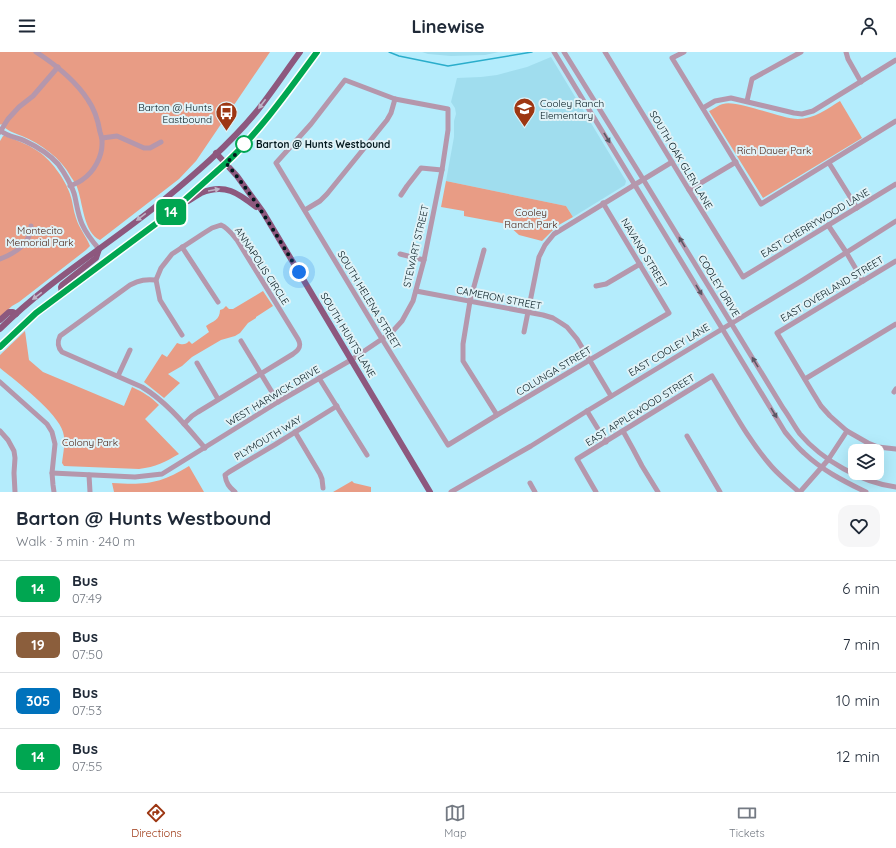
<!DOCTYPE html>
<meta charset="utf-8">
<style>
:root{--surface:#fff;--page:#f6f6f7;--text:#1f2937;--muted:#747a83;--line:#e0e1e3;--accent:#9d3713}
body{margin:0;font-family:Quicksand,sans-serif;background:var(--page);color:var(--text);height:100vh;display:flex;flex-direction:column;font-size:15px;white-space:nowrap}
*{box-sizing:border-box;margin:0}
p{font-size:13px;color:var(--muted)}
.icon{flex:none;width:22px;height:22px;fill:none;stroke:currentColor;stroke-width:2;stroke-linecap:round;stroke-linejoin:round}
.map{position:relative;height:440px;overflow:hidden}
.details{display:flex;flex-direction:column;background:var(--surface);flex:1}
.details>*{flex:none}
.badge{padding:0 8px;border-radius:6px;font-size:14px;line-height:26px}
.fabs{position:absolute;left:848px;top:392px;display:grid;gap:8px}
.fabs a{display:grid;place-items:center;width:36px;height:36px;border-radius:8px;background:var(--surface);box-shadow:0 4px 16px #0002;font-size:20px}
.you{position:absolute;width:20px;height:20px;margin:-10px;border:3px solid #fff;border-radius:50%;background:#1a73e8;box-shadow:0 0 0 6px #1a73e833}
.map>.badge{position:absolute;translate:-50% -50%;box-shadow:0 0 0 2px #fff}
.round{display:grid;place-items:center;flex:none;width:42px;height:42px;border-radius:12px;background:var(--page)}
.summary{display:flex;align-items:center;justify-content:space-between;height:68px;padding:0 16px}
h1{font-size:19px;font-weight:700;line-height:30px}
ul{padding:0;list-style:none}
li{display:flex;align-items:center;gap:12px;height:56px;padding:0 16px;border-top:1px solid var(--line)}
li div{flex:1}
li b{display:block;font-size:15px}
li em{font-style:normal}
li .badge{min-width:44px;font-weight:700;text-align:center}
header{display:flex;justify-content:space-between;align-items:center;height:52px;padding:0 16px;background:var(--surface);font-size:18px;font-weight:700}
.menu{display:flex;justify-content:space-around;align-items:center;height:56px;border-top:1px solid var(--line);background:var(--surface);font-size:11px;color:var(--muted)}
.menu a{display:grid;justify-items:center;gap:2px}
.menu .on{color:var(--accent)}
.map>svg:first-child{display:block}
.built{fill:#a0ddee}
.green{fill:#e89c85}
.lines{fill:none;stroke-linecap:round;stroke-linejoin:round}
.stream{stroke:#2aadcb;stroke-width:1.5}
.minor{stroke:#b597ac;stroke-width:5}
.major{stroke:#8d587e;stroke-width:6}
.oneway{fill:#bfb4c7}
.oneway2{fill:#5c5764}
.line-casing{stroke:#fff;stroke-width:9}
.line{stroke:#00a651;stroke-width:6}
.walk{stroke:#02171d;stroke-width:4;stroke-dasharray:0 7.2}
.stop-dot{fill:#fff;stroke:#00a651;stroke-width:2}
.labels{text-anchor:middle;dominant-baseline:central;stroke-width:4;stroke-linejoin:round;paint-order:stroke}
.poi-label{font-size:10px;fill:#02171d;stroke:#e0f2f7;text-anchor:start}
.stop-label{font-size:10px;font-weight:bold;fill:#02171d;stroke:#e0f2f7;text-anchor:start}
.park-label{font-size:10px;fill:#451b0d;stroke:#e0f2f7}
.street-label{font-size:10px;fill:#02171d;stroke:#e0f2f7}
</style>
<header><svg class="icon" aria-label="menu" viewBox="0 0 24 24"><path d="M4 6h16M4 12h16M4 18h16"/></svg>Linewise<svg class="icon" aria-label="person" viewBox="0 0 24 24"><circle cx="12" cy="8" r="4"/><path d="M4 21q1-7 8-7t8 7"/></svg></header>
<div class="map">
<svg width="896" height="440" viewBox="0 0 896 440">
<rect width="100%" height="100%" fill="#b4ecfc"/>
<g class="built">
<path d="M422,0H499L485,3L451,4L428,2Z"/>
<path d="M551,5L626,129L625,133L573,165L566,154L446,129L454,85V69L456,62L455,56L451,50L457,26L481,25L497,23L527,15Z"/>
</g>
<g class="green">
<path d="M0,0H270L196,109L179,127L100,188C84,181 83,153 78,138C77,134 74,129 71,125C61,106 41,92 22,84C12,80 9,80 1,72L0,73Z"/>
<path d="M840,49L862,86L763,146L709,59C714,57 718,53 723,52C736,47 781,67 798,67C814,67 827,57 840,49Z"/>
<path d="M3,84H5C16,88 27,92 36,98C50,106 65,127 70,142C73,150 73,158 76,166C79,176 86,184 90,194L86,198L19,250L12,254L0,265V89Z"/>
<path d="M446,129L566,154L573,165L557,174L542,189L519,183L507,172L464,164V159L441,155Z"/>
<path d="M263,239L273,254L256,265V266L248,271L240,281L235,284L221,288L192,305L182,314L168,322L180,331L164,346L144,330L162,302L167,305L177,291C182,293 186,293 189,289L192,292L209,280L206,274C213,269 220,268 220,258L223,257L226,254L229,257H233Z"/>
<path d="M25,279L29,308L43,320L124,354L132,335C143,340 151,345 159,353L145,367L179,402C165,410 156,415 139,417L64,414L62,411C63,401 66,390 63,380C58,361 16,329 0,316V303Z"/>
<path d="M189,414L204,440H114L112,431C146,433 160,432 189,414Z"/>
<path d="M352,429L354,431L371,435V440H333Z"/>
</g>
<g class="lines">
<path class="stream" d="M389,0L399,4L448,14L532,0"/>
<g class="minor">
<path d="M36,0C56,13 75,28 88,48C95,58 98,68 100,80C101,83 102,86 102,89C103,104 94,120 82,128C78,131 74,132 70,134"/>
<path d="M554,0L785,380C791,387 797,395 804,401C822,418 843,429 866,440"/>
<path d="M564,0L643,127L783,356C789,364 794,374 800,382C822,408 862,431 896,435"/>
<path d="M605,0L689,138L743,225L896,132"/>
<path d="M684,0L672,6L761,152L896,69"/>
<path d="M846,0L848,7L861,30"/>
<path d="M747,49L752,27L801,0"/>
<path d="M703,56L715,49L731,46L794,61L802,62L813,59L896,8"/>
<path d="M0,78C7,85 17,85 25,89C38,95 49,102 58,112C64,120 73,135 75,145C77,154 78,163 82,172C86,181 92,189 99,197"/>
<path d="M0,80L8,67L19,55L33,44L58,15"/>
<path d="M102,86L117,84L144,96H150L161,90"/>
<path d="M829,111L857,156"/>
<path d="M689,138L736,110"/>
<path d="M401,143L407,134L421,116L442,118"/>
<path d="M305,158L320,149L327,142L387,68L391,61L395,47"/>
<path d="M828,173L846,200L863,229"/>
<path d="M182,195L218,250"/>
<path d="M484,198L470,249L463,292V309L497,363"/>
<path d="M400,202L424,208"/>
<path d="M0,207C15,201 31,192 31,174"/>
<path d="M896,209L777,281L813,341L821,354L830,364L847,379L868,391L878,395L896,397"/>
<path d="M156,228C146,227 140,228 130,233L60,284C57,290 58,296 62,300L142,335C167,350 186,374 205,396"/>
<path d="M596,234L606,232L640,212"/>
<path d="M416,239L543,263L553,266L561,271L567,275L577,287L611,344"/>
<path d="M524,280L539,205L545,193L554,182L672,110"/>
<path d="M182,283L160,248L156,228L161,216L172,202L204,181L212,176L221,173C228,176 232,182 237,188L298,287C302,294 299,298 293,302L198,360L192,364L184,372"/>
<path d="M241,289L278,350"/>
<path d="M197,311L218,347"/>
<path d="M118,324L130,298"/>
<path d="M319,326L367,403"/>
<path d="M805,327L896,272"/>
<path d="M0,330L47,372L52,380L55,392L52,421L53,433L54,440"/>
<path d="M894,340L896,337"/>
<path d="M587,359L606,390"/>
<path d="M0,379L8,388L14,399L15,406L14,421L15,440"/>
<path d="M623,379L633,397L642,414L658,440"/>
<path d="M295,380L320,422L322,427L323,436"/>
<path d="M687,384L720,440"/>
<path d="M52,421L135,425L162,422L278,350L351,308L382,287L392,280L402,269L413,249L424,208L442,118L448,78V57L395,47L345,28L311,72L276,111L382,287L448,393L497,363L669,261L603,151"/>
<path d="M89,423L90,440"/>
<path d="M530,431L535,440"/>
<path d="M235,440C229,435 226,431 225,423L229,420L276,392L337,354"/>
<path d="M451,440L531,394L587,359L803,228L896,169"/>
<path d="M596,440L577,407L712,324C731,355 748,388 772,415C780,424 790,432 799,440"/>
<path d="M800,440L828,408L847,379"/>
</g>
<g class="major">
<path d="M216,101L237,124L263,160L430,440"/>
<path d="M188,149C192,147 197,143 201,141C225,131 238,141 256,155"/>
<path d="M62,242L61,235L62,233L96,206L99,197"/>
<path d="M0,268L9,260H13L16,262"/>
<path d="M0,277C48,229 107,194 160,151C194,123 229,93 257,59C272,40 286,19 300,0"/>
<path d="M0,295L36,261L169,162L226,111C260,79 290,38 317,0"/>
</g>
</g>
<defs><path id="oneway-solid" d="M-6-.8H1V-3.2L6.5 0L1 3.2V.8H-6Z"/></defs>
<g class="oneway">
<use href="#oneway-solid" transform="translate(262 52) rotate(127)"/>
<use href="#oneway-solid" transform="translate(214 138) rotate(-10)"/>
<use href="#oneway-solid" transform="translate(141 165) rotate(143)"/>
<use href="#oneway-solid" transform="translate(37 244) rotate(143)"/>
</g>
<g class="oneway2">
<use href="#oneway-solid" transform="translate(607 86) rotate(59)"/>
<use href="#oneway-solid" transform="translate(682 190) rotate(-121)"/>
<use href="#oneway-solid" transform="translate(699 238) rotate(59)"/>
<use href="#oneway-solid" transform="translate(755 310) rotate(-121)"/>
<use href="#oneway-solid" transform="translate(774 361) rotate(59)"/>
</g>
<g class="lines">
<defs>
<path id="line" d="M0,295L36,261L169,162L226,111C260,79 289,38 317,0"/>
</defs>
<use href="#line" class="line-casing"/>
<use href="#line" class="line"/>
<path class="walk" d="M244,92L235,103L226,111C255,145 276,183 299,220"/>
</g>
<defs>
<symbol id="school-pin" viewBox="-11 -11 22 30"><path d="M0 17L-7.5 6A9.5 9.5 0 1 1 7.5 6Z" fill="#9d3713" stroke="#e0f2f7"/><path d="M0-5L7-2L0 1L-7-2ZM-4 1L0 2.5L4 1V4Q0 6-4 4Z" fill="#fff"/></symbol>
<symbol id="bus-pin" viewBox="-11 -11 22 30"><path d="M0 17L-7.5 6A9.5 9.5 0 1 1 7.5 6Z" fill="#9d3713" stroke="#e0f2f7"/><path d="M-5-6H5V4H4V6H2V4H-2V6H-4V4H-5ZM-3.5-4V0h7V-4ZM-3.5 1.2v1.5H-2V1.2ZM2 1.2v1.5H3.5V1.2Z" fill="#fff"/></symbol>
</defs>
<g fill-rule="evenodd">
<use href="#school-pin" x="512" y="44" width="25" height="34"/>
<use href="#bus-pin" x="214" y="48" width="25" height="34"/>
</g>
<circle class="stop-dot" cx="244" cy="92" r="8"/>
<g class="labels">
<g class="poi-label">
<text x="540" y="51">Cooley Ranch<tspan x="540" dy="12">Elementary</tspan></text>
<text x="212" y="55" text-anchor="end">Barton @ Hunts<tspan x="212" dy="12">Eastbound</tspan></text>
</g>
<g class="stop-label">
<text x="256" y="92">Barton @ Hunts Westbound</text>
</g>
<g class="park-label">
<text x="774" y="98">Rich Dauer Park</text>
<text x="531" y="160">Cooley<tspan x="531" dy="12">Ranch Park</tspan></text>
<text x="40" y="178">Montecito<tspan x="40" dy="12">Memorial Park</tspan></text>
<text x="90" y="390">Colony Park</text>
</g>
<g class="street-label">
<text transform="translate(681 108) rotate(59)">SOUTH OAK GLEN LANE</text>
<text transform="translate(815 171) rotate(-31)">EAST CHERRYWOOD LANE</text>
<text transform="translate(416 194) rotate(-77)">STEWART STREET</text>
<text transform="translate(644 201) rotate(59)">NAVANO STREET</text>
<text transform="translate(262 214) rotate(57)">ANNAPOLIS CIRCLE</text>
<text transform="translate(719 234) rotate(59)">COOLEY DRIVE</text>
<text transform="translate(832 237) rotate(-31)">EAST OVERLAND STREET</text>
<text transform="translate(499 246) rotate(11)">CAMERON STREET</text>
<text transform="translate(369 248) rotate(59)">SOUTH HELENA STREET</text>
<text transform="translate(348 283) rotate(59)">SOUTH HUNTS LANE</text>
<text transform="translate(669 298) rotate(-31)">EAST COOLEY LANE</text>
<text transform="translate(554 319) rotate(-31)">COLUNGA STREET</text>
<text transform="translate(273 344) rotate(-31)">WEST HARWICK DRIVE</text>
<text transform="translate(640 358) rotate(-32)">EAST APPLEWOOD STREET</text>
<text transform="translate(268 386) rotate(-31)">PLYMOUTH WAY</text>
</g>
</g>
</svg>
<div class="fabs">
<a><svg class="icon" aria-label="layers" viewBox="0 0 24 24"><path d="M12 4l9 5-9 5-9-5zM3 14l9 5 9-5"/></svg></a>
</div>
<div class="you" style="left:299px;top:220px"></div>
<b class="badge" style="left:171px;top:160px;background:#00a651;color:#fff">14</b>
</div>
<section class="details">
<div class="summary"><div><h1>Barton @ Hunts Westbound</h1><p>Walk · 3 min · 240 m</p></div><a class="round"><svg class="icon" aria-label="heart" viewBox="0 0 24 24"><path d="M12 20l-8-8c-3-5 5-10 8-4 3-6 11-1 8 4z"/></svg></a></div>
<ul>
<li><span class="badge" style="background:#00a651;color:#fff">14</span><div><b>Bus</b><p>07:49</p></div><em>6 min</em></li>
<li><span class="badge" style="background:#8b5e3c;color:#fff">19</span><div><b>Bus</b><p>07:50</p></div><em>7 min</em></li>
<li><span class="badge" style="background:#0072bc;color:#fff">305</span><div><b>Bus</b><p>07:53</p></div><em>10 min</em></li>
<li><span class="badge" style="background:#00a651;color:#fff">14</span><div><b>Bus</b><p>07:55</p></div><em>12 min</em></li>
</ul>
</section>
<nav class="menu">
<a class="on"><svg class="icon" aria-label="directions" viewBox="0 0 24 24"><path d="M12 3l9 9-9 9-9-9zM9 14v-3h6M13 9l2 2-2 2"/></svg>Directions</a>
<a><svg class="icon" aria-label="map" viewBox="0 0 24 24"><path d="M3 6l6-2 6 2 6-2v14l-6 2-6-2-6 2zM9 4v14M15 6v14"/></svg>Map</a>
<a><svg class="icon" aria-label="tickets" viewBox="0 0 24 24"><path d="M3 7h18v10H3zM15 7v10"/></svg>Tickets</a>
</nav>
